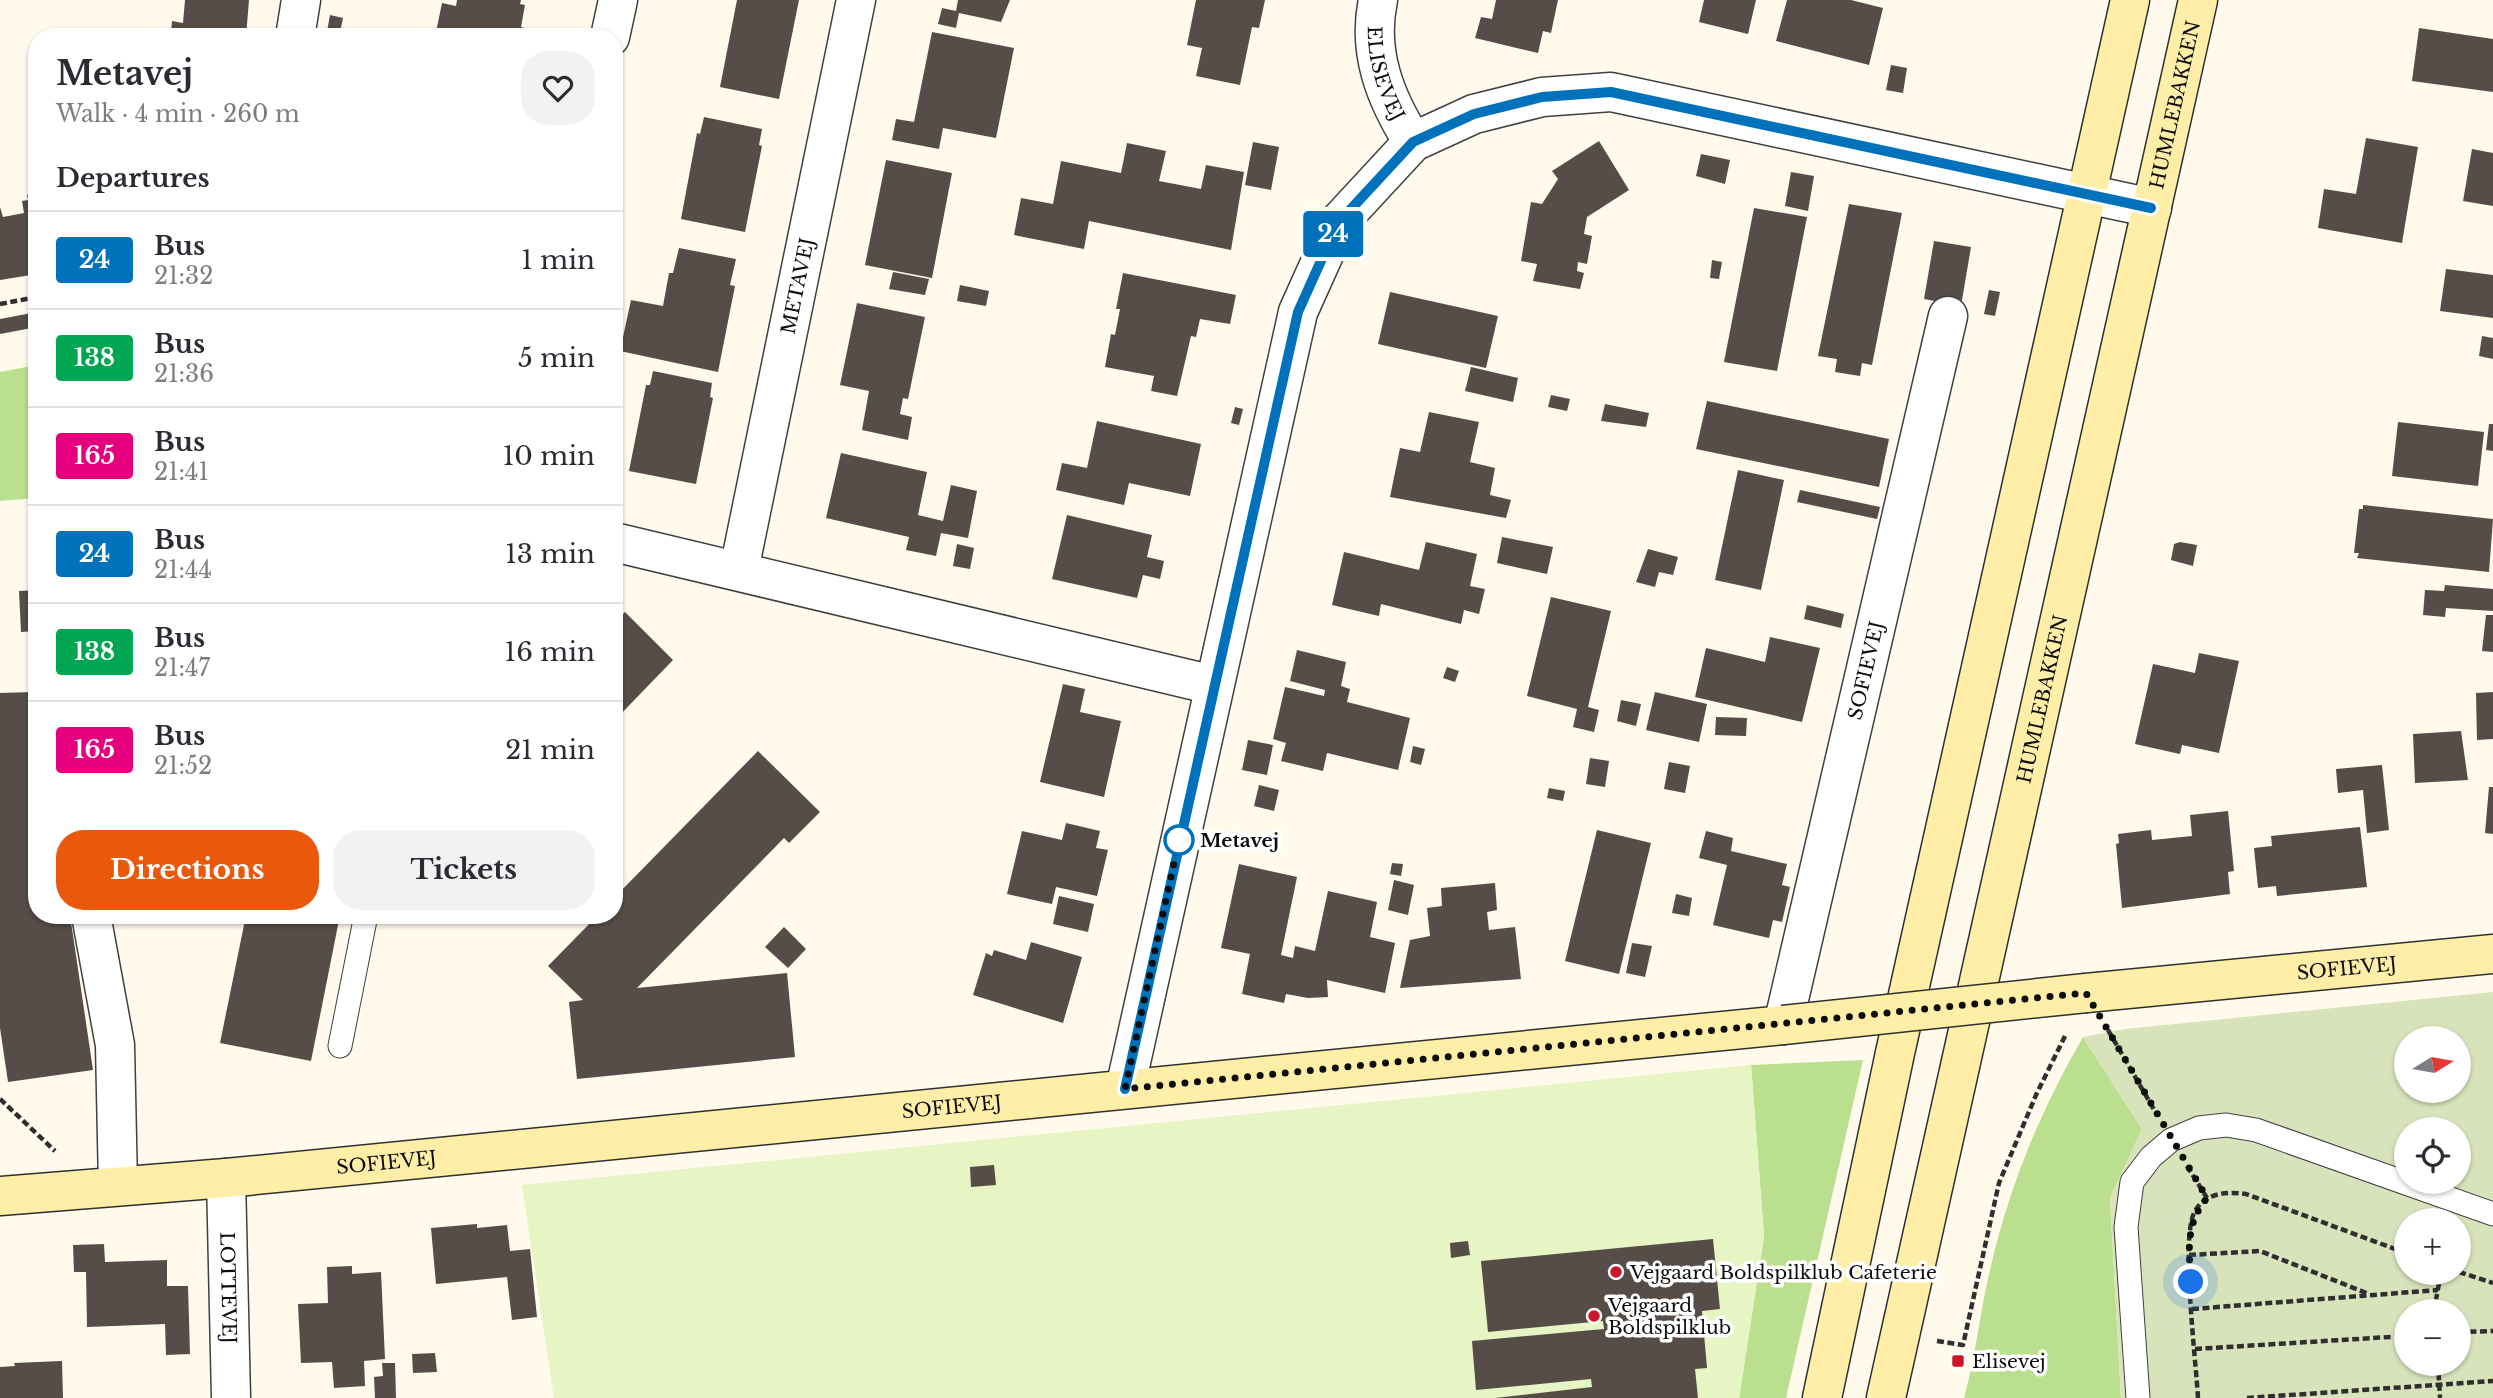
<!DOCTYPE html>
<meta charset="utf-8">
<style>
:root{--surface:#fff;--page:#f2f2f3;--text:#2b2b33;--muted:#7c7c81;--line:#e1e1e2;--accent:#ea580c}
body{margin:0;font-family:"Libre Baskerville",serif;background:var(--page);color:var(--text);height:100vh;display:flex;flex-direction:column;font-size:26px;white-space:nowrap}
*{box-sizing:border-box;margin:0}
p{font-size:23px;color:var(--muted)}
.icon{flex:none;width:38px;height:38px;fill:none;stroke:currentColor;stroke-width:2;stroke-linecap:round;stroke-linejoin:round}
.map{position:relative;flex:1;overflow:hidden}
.side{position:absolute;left:28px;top:28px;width:595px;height:896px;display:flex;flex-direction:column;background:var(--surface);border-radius:28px;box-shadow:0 2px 5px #0004}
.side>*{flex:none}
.badge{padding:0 14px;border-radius:5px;font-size:24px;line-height:46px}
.needle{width:46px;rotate:79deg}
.buttons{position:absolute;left:2394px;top:1026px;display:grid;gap:14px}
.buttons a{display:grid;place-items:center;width:77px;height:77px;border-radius:50%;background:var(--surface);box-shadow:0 2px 5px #0004;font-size:35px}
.you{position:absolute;width:35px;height:35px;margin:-18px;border:5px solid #fff;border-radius:50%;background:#1a73e8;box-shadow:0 0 0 10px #1a73e833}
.map>.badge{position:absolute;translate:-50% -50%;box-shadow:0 0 0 4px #fff}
h2{padding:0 28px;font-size:26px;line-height:63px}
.round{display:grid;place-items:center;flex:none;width:74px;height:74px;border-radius:28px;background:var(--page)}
.summary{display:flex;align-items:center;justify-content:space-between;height:119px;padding:0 28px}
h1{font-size:33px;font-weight:800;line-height:52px}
.button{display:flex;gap:14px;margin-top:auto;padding:14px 28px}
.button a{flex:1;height:80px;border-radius:28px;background:var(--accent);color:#fff;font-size:28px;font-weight:800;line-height:80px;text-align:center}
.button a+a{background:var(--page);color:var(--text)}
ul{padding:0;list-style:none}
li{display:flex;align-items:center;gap:21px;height:98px;padding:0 28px;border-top:2px solid var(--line)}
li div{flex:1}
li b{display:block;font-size:26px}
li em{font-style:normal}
li .badge{min-width:77px;font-weight:700;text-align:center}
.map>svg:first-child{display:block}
.forest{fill:#bae08f}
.cemetery{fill:#d9e3bb;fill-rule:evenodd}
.pitch{fill:#e7f4c4}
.building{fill:#564c48}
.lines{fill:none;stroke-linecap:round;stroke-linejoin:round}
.lane-casing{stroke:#404040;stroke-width:25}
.street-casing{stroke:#404040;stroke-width:41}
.secondary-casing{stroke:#2f2f2f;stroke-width:41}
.path{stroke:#2f2f2f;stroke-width:4.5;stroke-dasharray:7 3.5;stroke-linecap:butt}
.lane{stroke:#fff;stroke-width:23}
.street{stroke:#fff;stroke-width:38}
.secondary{stroke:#ffeea7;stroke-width:38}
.secondary-bridge-casing{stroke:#2f2f2f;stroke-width:41;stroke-linecap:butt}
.secondary-bridge{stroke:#ffeea7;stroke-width:38}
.line-casing{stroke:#fff;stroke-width:16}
.line{stroke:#0072bc;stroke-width:10}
.walk{stroke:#0d0d0d;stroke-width:7;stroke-dasharray:0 12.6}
.stop-dot{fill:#fff;stroke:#0072bc;stroke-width:3.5}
.poi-dot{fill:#ca172e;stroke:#fff;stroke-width:2.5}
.labels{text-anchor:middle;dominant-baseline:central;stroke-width:7;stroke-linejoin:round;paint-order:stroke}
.street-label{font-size:19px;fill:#0d0d0d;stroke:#fff}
.stop-label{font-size:19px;font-weight:bold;fill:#0d0d0d;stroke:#fff;text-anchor:start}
.poi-label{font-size:19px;fill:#0d0d0d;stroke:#fff;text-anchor:start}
</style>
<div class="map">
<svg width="2493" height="1398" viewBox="0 0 2493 1398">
<rect width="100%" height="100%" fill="#fffaec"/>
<g class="forest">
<path d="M37,365V498L0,501V372Z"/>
<path d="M2083,1037L2142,1129L2110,1198L2121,1398H1964C1976,1355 1980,1310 1991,1266C2010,1184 2041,1110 2083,1037Z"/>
<path d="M1863,1060L1786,1398H1739L1764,1236L1751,1065Z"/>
</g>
<path class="cemetery" d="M2493,992V1398H2121L2110,1198L2142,1129L2083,1037L2125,1029ZM2406,1038H2459V1090H2406ZM2406,1129H2459V1181H2406ZM2406,1220H2459V1272H2406ZM2406,1311H2459V1363H2406Z"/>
<path class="pitch" d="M1751,1065L1764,1236L1739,1398H554L522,1185Z"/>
<g class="building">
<path d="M185,0H249L246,37H182V33L171,32L172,21L183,23Z"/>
<path d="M457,0H521L520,4L525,5L521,27L556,37H435L442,3L456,6Z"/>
<path d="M737,0H799L779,99L720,87Z"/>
<path d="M958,0H1010L1001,22L959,13L956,28L938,24L942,8L956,11Z"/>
<path d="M1196,0H1265L1259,28L1252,27L1240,85L1196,76L1202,48L1187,45Z"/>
<path d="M1496,0H1558L1551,33L1543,31L1538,53L1475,38L1481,17L1492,19Z"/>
<path d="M1704,0H1756L1748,34L1699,22Z"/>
<path d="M1787,0H1851L1883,8L1869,65L1776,41Z"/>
<path d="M330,15L343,18L339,37H326Z"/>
<path d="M2419,28L2493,39V92L2412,81Z"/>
<path d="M932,32L1014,48L996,138L943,128L939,149L892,140L896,119L914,122Z"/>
<path d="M1891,65L1907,68L1903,93L1886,90Z"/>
<path d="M704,117L762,129L759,145L762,146L745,232L681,219L697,133L700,134Z"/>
<path d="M2366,138L2418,147L2402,243L2318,228L2324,189L2356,194Z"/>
<path d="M1599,141L1629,190L1587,217L1584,234L1592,236L1587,264L1578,262L1577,271L1584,273L1580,289L1533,281L1537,264L1521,261L1531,202L1542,204L1558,179L1552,171Z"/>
<path d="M1253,142L1279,147L1271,190L1245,185Z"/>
<path d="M1127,143L1166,151L1159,181L1201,189L1206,165L1244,172L1231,250L1089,221L1084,249L1014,235L1021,198L1053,204L1061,161L1121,173Z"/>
<path d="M2472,149L2493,153V206L2463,201Z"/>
<path d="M1701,154L1730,160L1725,184L1696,176Z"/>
<path d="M886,160L952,173L932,278L865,265Z"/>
<path d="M1791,172L1814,176L1808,211L1785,206Z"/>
<path d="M37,193V274L0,280V207L3,217L24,213L22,201L28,200L27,195Z"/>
<path d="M1849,204L1902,213L1872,365L1862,363L1860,376L1835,372L1837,359L1818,356Z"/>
<path d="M1754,208L1807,217L1777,371L1724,362Z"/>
<path d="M1934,241L1971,247L1961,306L1924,299Z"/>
<path d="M679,248L736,259L730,285L735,286L718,372L620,351L631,300L663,306L669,273H673Z"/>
<path d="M1712,260L1722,262L1719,279L1710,278Z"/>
<path d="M2446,269L2493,275V318L2440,311Z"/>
<path d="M893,272L929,279L925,295L889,289Z"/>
<path d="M1123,273L1236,295L1230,324L1200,319L1196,337L1191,336L1177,396L1151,391L1154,376L1105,367L1111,334L1115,335L1120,309H1116Z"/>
<path d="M960,285L989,291L986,306L957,301Z"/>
<path d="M1989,290L2000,292L1995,316L1984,314Z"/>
<path d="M1390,292L1498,316L1486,368L1378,344Z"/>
<path d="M857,303L925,317L908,399L903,398L900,414L912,417L908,440L862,430L869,391L840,385Z"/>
<path d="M37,312V327L0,334V319Z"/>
<path d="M2482,336L2493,338V359L2479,356Z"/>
<path d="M1471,367L1518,378L1513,402L1465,391Z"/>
<path d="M653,371L712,383L710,397L713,398L696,484L629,471L646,385H650Z"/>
<path d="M1551,395L1570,399L1567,411L1548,407Z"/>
<path d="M1707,401L1889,439L1879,487L1696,449Z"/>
<path d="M1605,404L1649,413L1646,427L1601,421Z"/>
<path d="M1235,407L1243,409L1239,425L1231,423Z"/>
<path d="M1429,412L1479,422L1470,462L1495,468L1490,495L1511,500L1506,518L1390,497L1400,448L1420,452Z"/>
<path d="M1097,421L1201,444L1190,496L1129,483L1124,505L1056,490L1062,463L1087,468Z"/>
<path d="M2398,422L2484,432L2478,486L2392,476Z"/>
<path d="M2489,424H2493V451L2486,450Z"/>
<path d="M841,453L927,472L918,515L943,521L951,485L977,491L968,538L941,533L936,556L906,550L909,537L826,518Z"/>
<path d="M1738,470L1784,480L1761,590L1715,580Z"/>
<path d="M1800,490L1880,507L1877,519L1797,502Z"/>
<path d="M2363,505L2493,519L2489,572L2357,558L2359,553H2354L2359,509H2363Z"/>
<path d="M1067,515L1152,535L1147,557L1164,561L1160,579L1143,575L1137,598L1052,579Z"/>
<path d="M1502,537L1553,547L1547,574L1497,563Z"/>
<path d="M1426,542L1477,554L1470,586L1485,589L1479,614L1464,610L1461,624L1381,604L1379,616L1332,605L1344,552L1419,570Z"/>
<path d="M2180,542L2197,545L2193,566L2171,560L2174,544Z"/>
<path d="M957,544L974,548L970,569L953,566Z"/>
<path d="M1648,549L1678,557L1673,575L1659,572L1655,587L1636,582Z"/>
<path d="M2445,585L2493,589V611L2446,608L2445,617L2423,615L2425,590L2444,591Z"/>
<path d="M37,590V631L21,632L19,591Z"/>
<path d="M1551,597L1611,611L1588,707L1599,710L1594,732L1573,727L1577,709L1527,696Z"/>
<path d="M1807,605L1844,614L1841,628L1804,619Z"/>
<path d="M625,612L673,660L614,721V623Z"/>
<path d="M2486,615H2493V652L2482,651Z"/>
<path d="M1770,637L1820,648L1802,722L1695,697L1706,648L1765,662Z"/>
<path d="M1297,650L1346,662L1341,686L1350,689L1347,702L1410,718L1398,770L1327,753L1323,771L1281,761L1286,743L1273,739L1285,687L1324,696L1325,690L1290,681Z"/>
<path d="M2199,653L2239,661L2219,753L2182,745L2180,754L2135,744L2153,664L2195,673Z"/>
<path d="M1447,667L1459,671L1455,682L1443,678Z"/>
<path d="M1063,684L1085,689L1080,712L1121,721L1104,797L1040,782Z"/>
<path d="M32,692L37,713V915H70L93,1070L8,1082L0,1028V693Z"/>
<path d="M1655,692L1707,704L1699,742L1646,730Z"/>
<path d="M2493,692V739L2477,740L2476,693Z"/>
<path d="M1621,700L1641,704L1636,726L1617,721Z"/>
<path d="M1716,717L1747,718L1746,736L1715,735Z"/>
<path d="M2461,731L2468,780L2415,783L2413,734Z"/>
<path d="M1248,740L1273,745L1267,775L1242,770Z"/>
<path d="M1413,746L1425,749L1421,765L1410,762Z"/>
<path d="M758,751L820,812L789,843L784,838L637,988L787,973L795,1057L577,1079L569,1002L583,1000L548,966L598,915H614V898Z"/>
<path d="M1590,758L1609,761L1605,787L1586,784Z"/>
<path d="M1669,762L1690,766L1685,793L1664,789Z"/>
<path d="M2382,765L2389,830L2367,833L2363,790L2338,793L2336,769Z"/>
<path d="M1259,785L1279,790L1274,811L1254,806Z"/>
<path d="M2489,787H2493V834L2485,833Z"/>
<path d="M1549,788L1565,791L1563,801L1547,798Z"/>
<path d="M2228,811L2234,871L2228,872L2230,894L2122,908L2116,844L2119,843L2118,834L2151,830L2152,840L2192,836L2190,815Z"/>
<path d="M1066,823L1100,831L1096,848L1108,850L1097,896L1056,887L1052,904L1007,894L1022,831L1062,840Z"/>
<path d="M2360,827L2367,887L2277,896L2276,886L2258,888L2254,848L2272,846L2271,836Z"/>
<path d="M1597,830L1651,843L1619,974L1565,961Z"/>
<path d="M1706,831L1733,838L1731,851L1787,864L1782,885L1790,887L1782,922L1773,920L1769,938L1713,925L1727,865L1699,858Z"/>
<path d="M1392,863L1403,864L1401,876L1390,874Z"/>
<path d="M1239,864L1297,877L1281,955L1293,958L1295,946L1315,951L1328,891L1377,902L1370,937L1395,943L1385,993L1327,980L1328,997L1308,998L1286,994L1284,1003L1242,994L1250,954L1221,948Z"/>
<path d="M1394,880L1414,885L1408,915L1388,910Z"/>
<path d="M1495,883L1497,910L1487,912L1489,930L1515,927L1521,979L1400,988L1410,940L1430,936L1427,908L1442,906L1441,888Z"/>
<path d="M1676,894L1692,898L1689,916L1672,913Z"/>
<path d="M1059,896L1094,904L1088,932L1053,924Z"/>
<path d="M246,915H340L311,1061L220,1043Z"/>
<path d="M784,927L806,949L788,968L765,947Z"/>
<path d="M1031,942L1082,957L1063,1023L973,995L986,953L992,956L994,950L1026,960Z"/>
<path d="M1632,943L1652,946L1645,977L1626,973Z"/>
<path d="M994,1165L996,1185L971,1187L970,1167Z"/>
<path d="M477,1224V1228L507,1225L510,1251L530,1249L537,1317L512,1320L507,1277L436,1284L431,1228Z"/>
<path d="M1713,1239L1720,1309L1702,1311L1707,1368L1695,1369L1698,1398H1495L1592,1387L1591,1379L1476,1390L1472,1341L1604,1329L1603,1321L1488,1332L1481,1261Z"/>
<path d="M1468,1241L1470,1255L1451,1258L1450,1243Z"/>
<path d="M104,1244L105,1262L167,1260V1286H188L190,1354L166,1355L165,1324L87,1327L86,1272H74L73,1245Z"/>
<path d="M352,1266V1274L381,1272L385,1359L364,1361L365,1386L334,1388L332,1362L301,1363L298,1304L328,1303L327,1267Z"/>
<path d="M435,1353L437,1372L413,1373L412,1354Z"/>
<path d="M62,1361L63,1398H0V1367L15,1366L14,1363Z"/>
<path d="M382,1363H395L396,1398H375L374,1377L383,1376Z"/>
</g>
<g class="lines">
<defs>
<g id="lane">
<path d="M340,1046L366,915"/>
<path d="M2138,1398L2126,1227L2132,1182L2151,1157L2171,1140L2199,1128L2226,1125L2256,1130L2493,1214"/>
</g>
<g id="street">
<path id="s1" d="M1378,0C1367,52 1385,98 1413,142"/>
<path d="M295,37L301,0"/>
<path d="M610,37L618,0"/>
<path d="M614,542L1213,685"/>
<path id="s2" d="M739,570L856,0"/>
<path d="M91,915L115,1045L118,1186"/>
<path id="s3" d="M1783,1025L1948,316"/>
<path d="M1125,1089L1298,312L1338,223L1413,142L1474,114L1542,97L1611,92L2152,208"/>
<path id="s4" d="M226,1178L231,1398"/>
</g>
<g id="secondary">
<path id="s5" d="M2086,993L2493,954"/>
<path id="s6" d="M0,1196L226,1178L1783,1025"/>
<path d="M1822,1398L1895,1053L2130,0"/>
<path id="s7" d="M1886,1398L2198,0"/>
</g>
</defs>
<use href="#lane" class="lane-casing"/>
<use href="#street" class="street-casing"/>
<use href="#secondary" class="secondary-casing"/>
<g class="path">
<path d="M0,304L37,297"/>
<path d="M2108,1030L2156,1113"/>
<path d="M0,1099L55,1151"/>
<path d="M2187,1166L2207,1198"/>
<path d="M2189,1255L2260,1251L2369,1294"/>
<path d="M2459,1272L2493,1283"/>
<path d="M2192,1309L2438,1290"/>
<path d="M2434,1311L2441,1272"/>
<path d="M2459,1332L2493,1331"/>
<path d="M1937,1341L1963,1345L1999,1183L2036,1095L2066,1034"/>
<path d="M2195,1349L2406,1336"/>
<path d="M2438,1363L2440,1398"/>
<path d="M2198,1398C2196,1361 2181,1240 2194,1213C2204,1193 2226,1191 2246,1194L2406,1253"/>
<path d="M2247,1398L2493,1381"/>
</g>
<use href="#lane" class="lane"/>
<use href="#street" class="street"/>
<use href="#secondary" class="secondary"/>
<defs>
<path id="secondary-bridge" d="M1783,1025L2086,993"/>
</defs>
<use href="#secondary-bridge" class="secondary-bridge-casing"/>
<use href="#secondary-bridge" class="secondary-bridge"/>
</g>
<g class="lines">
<defs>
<path id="line" d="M1125,1089L1298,312L1338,223L1413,142L1474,114L1542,97L1611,92L2151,208"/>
</defs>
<use href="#line" class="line-casing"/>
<use href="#line" class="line"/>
<path class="walk" d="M1179,840L1125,1089L2086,993L2207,1198C2185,1224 2189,1251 2191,1282"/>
</g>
<circle class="stop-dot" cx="1179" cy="840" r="14"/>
<g class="poi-dot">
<circle cx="1616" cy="1272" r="7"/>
<circle cx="1594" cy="1316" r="7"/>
<rect x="1951" y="1354" width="14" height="14" rx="3.5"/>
</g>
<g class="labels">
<g class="street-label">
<text stroke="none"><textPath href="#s1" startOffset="75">ELISEVEJ</textPath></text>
<text stroke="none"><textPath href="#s7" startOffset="1325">HUMLEBAKKEN</textPath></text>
<text stroke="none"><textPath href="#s2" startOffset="290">METAVEJ</textPath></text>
<text stroke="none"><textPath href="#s3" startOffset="364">SOFIEVEJ</textPath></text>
<text stroke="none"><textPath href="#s7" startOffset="716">HUMLEBAKKEN</textPath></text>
<text stroke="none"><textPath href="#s5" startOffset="262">SOFIEVEJ</textPath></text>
<text stroke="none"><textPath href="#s6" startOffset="956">SOFIEVEJ</textPath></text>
<text stroke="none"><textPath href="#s6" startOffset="388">SOFIEVEJ</textPath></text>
<text stroke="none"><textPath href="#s4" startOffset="110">LOTTEVEJ</textPath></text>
</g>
<g class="stop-label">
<text x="1200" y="840">Metavej</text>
</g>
<g class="poi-label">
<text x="1630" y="1272">Vejgaard Boldspilklub Cafeterie</text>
<text x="1608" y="1305">Vejgaard<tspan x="1608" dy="22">Boldspilklub</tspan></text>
<text x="1972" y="1361">Elisevej</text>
</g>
</g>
</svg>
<div class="buttons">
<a><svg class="needle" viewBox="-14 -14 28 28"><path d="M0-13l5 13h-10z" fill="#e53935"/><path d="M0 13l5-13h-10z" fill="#7c7c81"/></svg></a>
<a><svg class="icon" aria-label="locate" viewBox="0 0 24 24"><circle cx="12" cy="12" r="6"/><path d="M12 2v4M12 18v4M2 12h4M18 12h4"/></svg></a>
<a>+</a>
<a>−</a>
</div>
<div class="you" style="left:2191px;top:1282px"></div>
<b class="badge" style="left:1333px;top:234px;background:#0072bc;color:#fff">24</b>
<section class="side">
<div class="summary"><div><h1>Metavej</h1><p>Walk · 4 min · 260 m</p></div><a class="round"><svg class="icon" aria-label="heart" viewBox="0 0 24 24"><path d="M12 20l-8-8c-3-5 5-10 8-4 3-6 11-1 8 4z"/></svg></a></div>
<h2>Departures</h2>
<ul>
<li><span class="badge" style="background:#0072bc;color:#fff">24</span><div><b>Bus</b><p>21:32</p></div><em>1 min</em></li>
<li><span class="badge" style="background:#00a651;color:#fff">138</span><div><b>Bus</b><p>21:36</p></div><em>5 min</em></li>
<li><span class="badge" style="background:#e6007e;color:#fff">165</span><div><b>Bus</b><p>21:41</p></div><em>10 min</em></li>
<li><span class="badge" style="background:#0072bc;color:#fff">24</span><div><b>Bus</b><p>21:44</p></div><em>13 min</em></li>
<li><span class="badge" style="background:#00a651;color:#fff">138</span><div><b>Bus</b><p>21:47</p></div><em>16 min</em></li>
<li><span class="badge" style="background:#e6007e;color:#fff">165</span><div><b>Bus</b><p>21:52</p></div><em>21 min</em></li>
</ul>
<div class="button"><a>Directions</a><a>Tickets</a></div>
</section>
</div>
